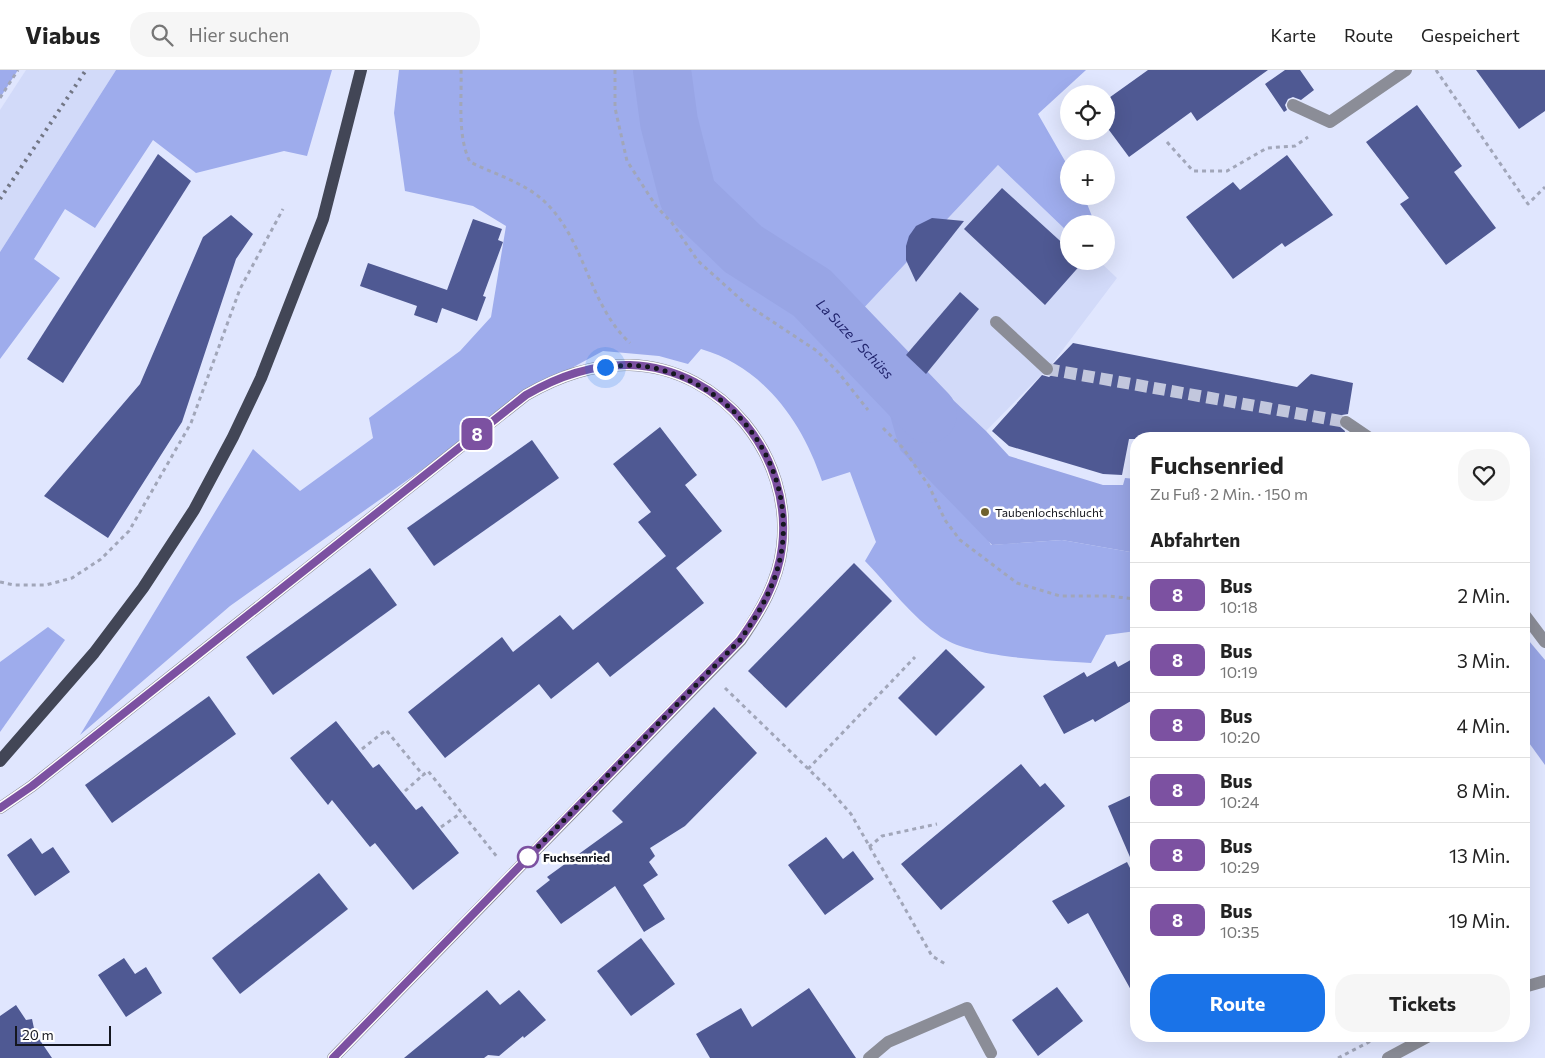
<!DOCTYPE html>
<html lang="de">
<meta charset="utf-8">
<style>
:root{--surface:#fff;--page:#f6f6f6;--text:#222;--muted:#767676;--line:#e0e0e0;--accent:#1a73e8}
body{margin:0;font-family:Commissioner,sans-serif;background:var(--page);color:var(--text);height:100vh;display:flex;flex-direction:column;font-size:19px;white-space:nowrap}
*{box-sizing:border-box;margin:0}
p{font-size:16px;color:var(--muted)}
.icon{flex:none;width:28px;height:28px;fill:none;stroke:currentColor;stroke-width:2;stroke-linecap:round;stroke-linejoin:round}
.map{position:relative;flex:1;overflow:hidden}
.sheet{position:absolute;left:1130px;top:362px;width:400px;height:610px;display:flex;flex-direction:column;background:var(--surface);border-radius:20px;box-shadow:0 5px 20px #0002}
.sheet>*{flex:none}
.badge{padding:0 10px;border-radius:8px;font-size:18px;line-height:32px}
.fabs{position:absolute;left:1060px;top:15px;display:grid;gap:10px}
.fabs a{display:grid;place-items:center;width:55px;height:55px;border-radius:50%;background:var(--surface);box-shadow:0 5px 20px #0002;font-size:25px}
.scale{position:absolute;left:15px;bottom:12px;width:96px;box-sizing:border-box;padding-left:5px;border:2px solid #15171f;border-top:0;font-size:14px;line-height:18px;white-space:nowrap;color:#15171f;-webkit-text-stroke:4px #fff;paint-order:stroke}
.you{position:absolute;width:25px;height:25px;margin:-12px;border:4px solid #fff;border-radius:50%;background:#1a73e8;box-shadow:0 0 0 8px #1a73e833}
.map>.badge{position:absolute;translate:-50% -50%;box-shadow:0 0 0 2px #fff}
h2{padding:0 20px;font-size:19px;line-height:45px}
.round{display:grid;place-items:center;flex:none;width:52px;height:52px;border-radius:20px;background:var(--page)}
.overview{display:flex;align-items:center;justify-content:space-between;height:85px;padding:0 20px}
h1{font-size:24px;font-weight:700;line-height:38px}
.primary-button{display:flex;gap:10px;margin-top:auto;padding:10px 20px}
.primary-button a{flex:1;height:58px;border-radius:20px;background:var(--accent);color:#fff;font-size:20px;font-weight:700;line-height:58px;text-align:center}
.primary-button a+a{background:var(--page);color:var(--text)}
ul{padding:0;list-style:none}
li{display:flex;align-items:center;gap:15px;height:65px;padding:0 20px;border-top:1px solid var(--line)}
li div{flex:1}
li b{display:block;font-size:19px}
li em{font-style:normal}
li .badge{min-width:55px;font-weight:700;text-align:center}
header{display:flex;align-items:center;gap:30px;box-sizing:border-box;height:70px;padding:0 25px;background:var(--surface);border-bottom:1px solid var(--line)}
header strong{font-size:24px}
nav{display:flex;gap:28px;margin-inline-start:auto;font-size:18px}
.search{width:350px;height:45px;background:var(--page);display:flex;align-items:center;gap:12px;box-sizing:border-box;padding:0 18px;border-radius:20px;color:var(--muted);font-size:19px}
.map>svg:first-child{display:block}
.built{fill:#d2daf9}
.forest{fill:#9eacec}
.water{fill:#98a5e5}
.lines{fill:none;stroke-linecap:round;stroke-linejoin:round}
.river{stroke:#98a5e5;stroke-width:58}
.building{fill:#4f5993}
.minor-tunnel{stroke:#c2c7dd;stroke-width:12;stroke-dasharray:12 6;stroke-linecap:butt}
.path{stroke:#a1a6b9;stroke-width:3;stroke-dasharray:4 4;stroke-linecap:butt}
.minor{stroke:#8b8d97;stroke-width:12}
.major{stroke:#424656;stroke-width:12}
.rail{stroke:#727685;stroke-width:4;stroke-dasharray:2.5 5;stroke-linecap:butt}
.line-casing{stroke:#fff;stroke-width:11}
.line{stroke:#7c51a1;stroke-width:8}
.walk{stroke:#15171f;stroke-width:5;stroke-dasharray:0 9}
.poi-dot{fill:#6f612e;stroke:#fff;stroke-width:2}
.stop-dot{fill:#fff;stroke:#7c51a1;stroke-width:2.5}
.labels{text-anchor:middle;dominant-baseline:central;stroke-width:5;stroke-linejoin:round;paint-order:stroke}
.poi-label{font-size:12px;fill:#15171f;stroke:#fff;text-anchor:start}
.stop-label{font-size:12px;font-weight:bold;fill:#15171f;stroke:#fff;text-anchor:start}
.water-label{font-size:14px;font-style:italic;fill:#21246d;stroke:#fff}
</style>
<header>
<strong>Viabus</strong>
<div class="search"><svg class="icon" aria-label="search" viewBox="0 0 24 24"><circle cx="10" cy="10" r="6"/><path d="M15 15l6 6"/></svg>Hier suchen</div>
<nav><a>Karte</a><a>Route</a><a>Gespeichert</a></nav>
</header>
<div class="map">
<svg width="1545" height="988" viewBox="0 0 1545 988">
<rect width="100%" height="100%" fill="#e0e6fe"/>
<g class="built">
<path d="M26,0H116L0,182V40Z"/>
<path d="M998,95L1069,163V191H1099L1117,208L1052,294L986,361L860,242Z"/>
</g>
<g class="forest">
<path d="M0,0H18L0,28Z"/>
<path d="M116,0H332L307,86L284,81L196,103L153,70L95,158L65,139L34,189L60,208L0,289V182Z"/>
<path d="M399,0H1086L1038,44L1069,98V126H1084L1095,154H1069V163L998,95L860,242L991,475L1062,470L1136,483V561L1106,565L1091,593C1051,590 975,589 941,567C912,547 889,516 865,491L876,472L850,402L822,411C802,351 763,297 701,279L688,294L659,286L603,281L544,313L230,536L80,665L253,379L300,421L373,368L369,348L460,281L491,247L506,156L473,136L405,121L394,43Z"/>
<path d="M48,557L65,570L0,662V592Z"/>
</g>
<g class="water">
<path d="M860,242L986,361L1009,386L1103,415H1123L1125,408L1136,409V483L1062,470L992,475L900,380Z"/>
<path d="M1524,565L1545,590V695L1524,666Z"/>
</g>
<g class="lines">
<path class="river" id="s1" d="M662,0L669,52L688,126L743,179L812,223L928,344"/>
</g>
<g class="building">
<path d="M1148,0H1268L1197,51L1191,42L1129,87L1106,56V30Z"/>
<path d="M1285,0H1300L1314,20L1301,30L1293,27L1288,29L1285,35L1287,40L1284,42L1265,14Z"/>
<path d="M1476,0H1545V41L1519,59Z"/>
<path d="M1417,35L1462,96L1454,102L1496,158L1446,195L1400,134L1409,128L1366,72Z"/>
<path d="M158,84L191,111L63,313L27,289Z"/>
<path d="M1287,85L1333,145L1285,177L1282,173L1233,209L1186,147L1233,112L1240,120Z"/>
<path d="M1002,118L1069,179V191L1083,192L1045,235L964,159Z"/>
<path d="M231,145L253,164L236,189L182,352L108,468L44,426L140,314L203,167Z"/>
<path d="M932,148L964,151L916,212L906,190V176L909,166L916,156Z"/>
<path d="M473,149L502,159L498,170L503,172L483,226L486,227L477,251L442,238L437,253L414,245L417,236L360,216L368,193L447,220Z"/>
<path d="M960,222L979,239L926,304L906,285Z"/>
<path d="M1073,273L1297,317L1311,304L1353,313L1348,344L1342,345L1338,351L1339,356L1345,361L1343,369H1129L1122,405L1103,404L1009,376L992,361L1042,305L1049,307L1053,304V294Z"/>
<path d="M660,357L697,405L685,415L722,461L676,498L704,533L610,607L598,592L551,629L539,614L445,688L408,642L502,567L513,582L560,545L573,560L666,486L638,452L651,442L613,394Z"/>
<path d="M532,370L559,408L434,496L407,458Z"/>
<path d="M854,493L892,531L786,638L748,601Z"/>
<path d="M370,498L397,535L273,625L246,587Z"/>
<path d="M946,579L985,617L936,666L898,628Z"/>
<path d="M1136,587V628L1095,652L1093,649L1064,664L1043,626L1084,602L1087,607L1115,591L1118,597Z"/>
<path d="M209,626L236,664L112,753L85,715Z"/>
<path d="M714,637L757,683L685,756L650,778L655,786L649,792L658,805L643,815L665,849L644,862L615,816L561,854L536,821L550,810L547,807L623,752L612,741Z"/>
<path d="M336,651L373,698L379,694L416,740L422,736L459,783L413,820L375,773L370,777L332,730L328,735L290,688Z"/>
<path d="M1021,694L1040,717L1045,713L1065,736L941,840L901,794Z"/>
<path d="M1136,723V801L1108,736Z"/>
<path d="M826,767L843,789L853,781L874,809L825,845L788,795Z"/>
<path d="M31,768L42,784L53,777L70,802L35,826L7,785Z"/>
<path d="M1127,792L1136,810V929L1088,843L1068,854L1052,831Z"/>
<path d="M319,803L348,839L240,924L212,888Z"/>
<path d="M641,868L675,914L631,946L597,901Z"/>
<path d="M124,888L135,904L146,897L162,923L126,947L98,905Z"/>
<path d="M1057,917L1083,951L1038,986L1012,950Z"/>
<path d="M809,918L856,988H710L696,964L741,938L752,957Z"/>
<path d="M487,920L500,935L519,920L546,950L524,968L523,966L499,986L488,985L484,988H404Z"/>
<path d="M16,935L26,950L32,949L35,963L52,988H0V946Z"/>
</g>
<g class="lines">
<path class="minor-tunnel" d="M1047,299L1346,352"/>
<g class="path">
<path d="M461,0C462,29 457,66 470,92C496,105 527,113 548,135C586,174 589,235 630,273"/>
<path d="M615,0V38L627,91L656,136L672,153L698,191L746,234L817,281L838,302L868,340"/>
<path d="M1436,0L1528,134L1545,117"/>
<path d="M0,28L18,0"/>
<path d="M1167,72L1193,101H1227L1267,78L1295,76L1308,67"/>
<path d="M883,358L903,378L929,416L945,450L960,470L1017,513L1060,526H1108L1136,529"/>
<path d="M0,512L14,515H46L72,508L101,489L129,461L191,353L240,219L283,139"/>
<path d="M725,618L830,720L851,744L932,886L947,895"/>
<path d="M362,679L386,660L423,705L428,701L498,788"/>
<path d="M808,699L915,587"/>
<path d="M405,721L423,705"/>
<path d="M441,757L461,743"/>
<path d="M869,777L882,766L937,754"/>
<path d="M1338,988L1371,971"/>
</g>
<g class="minor">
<path d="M1293,35L1330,52L1406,0"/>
<path d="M996,252L1047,299"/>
<path d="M1346,352L1371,369"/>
<path d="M1524,544L1545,572"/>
<path d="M0,738L32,716L526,325C557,307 593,294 630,295C723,298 793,387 782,477C778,512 760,542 741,570L333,988"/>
<path d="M1524,917L1545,911"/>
<path d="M869,988L888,972L967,938L991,983"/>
<path d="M1388,988L1429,966"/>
</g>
<path class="major" d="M0,691L94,583L143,518L194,440L233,367L261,308L323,149L361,0"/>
<path class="rail" d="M0,129L86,0"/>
</g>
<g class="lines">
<defs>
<path id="line" d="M0,738L32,716L526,325C557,307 593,294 630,295C723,298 793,387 782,477C778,512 760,542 740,570L333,988"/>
</defs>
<use href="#line" class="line-casing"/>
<use href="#line" class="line"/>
<path class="walk" d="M528,787L527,788L740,570C760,542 777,513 782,478C793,395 737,319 658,299C641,294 623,295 605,297"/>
</g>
<circle class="poi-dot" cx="985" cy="442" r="5"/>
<circle class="stop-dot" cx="528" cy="787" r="10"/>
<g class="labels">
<g class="poi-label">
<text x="995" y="442">Taubenlochschlucht</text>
</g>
<g class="stop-label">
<text x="543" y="787">Fuchsenried</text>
</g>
<g class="water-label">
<text stroke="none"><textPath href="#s1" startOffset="350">La Suze / Schüss</textPath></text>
</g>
</g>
</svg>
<div class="fabs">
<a><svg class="icon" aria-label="locate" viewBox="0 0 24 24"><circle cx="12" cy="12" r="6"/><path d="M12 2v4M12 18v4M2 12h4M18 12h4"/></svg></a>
<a>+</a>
<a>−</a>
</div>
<div class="scale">20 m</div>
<div class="you" style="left:605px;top:297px"></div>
<b class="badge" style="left:477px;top:364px;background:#7c51a1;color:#fff">8</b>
<section class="sheet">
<div class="overview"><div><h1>Fuchsenried</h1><p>Zu Fuß · 2 Min. · 150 m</p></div><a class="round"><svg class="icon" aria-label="heart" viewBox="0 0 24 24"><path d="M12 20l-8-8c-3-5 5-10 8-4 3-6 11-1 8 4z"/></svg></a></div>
<h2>Abfahrten</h2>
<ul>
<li><span class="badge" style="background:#7c51a1;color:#fff">8</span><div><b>Bus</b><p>10:18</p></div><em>2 Min.</em></li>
<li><span class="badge" style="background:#7c51a1;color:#fff">8</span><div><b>Bus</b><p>10:19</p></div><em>3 Min.</em></li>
<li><span class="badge" style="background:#7c51a1;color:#fff">8</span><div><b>Bus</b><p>10:20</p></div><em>4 Min.</em></li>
<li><span class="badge" style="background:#7c51a1;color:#fff">8</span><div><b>Bus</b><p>10:24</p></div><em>8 Min.</em></li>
<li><span class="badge" style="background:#7c51a1;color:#fff">8</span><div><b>Bus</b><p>10:29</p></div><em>13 Min.</em></li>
<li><span class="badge" style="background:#7c51a1;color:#fff">8</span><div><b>Bus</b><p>10:35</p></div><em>19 Min.</em></li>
</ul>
<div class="primary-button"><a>Route</a><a>Tickets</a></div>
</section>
</div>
